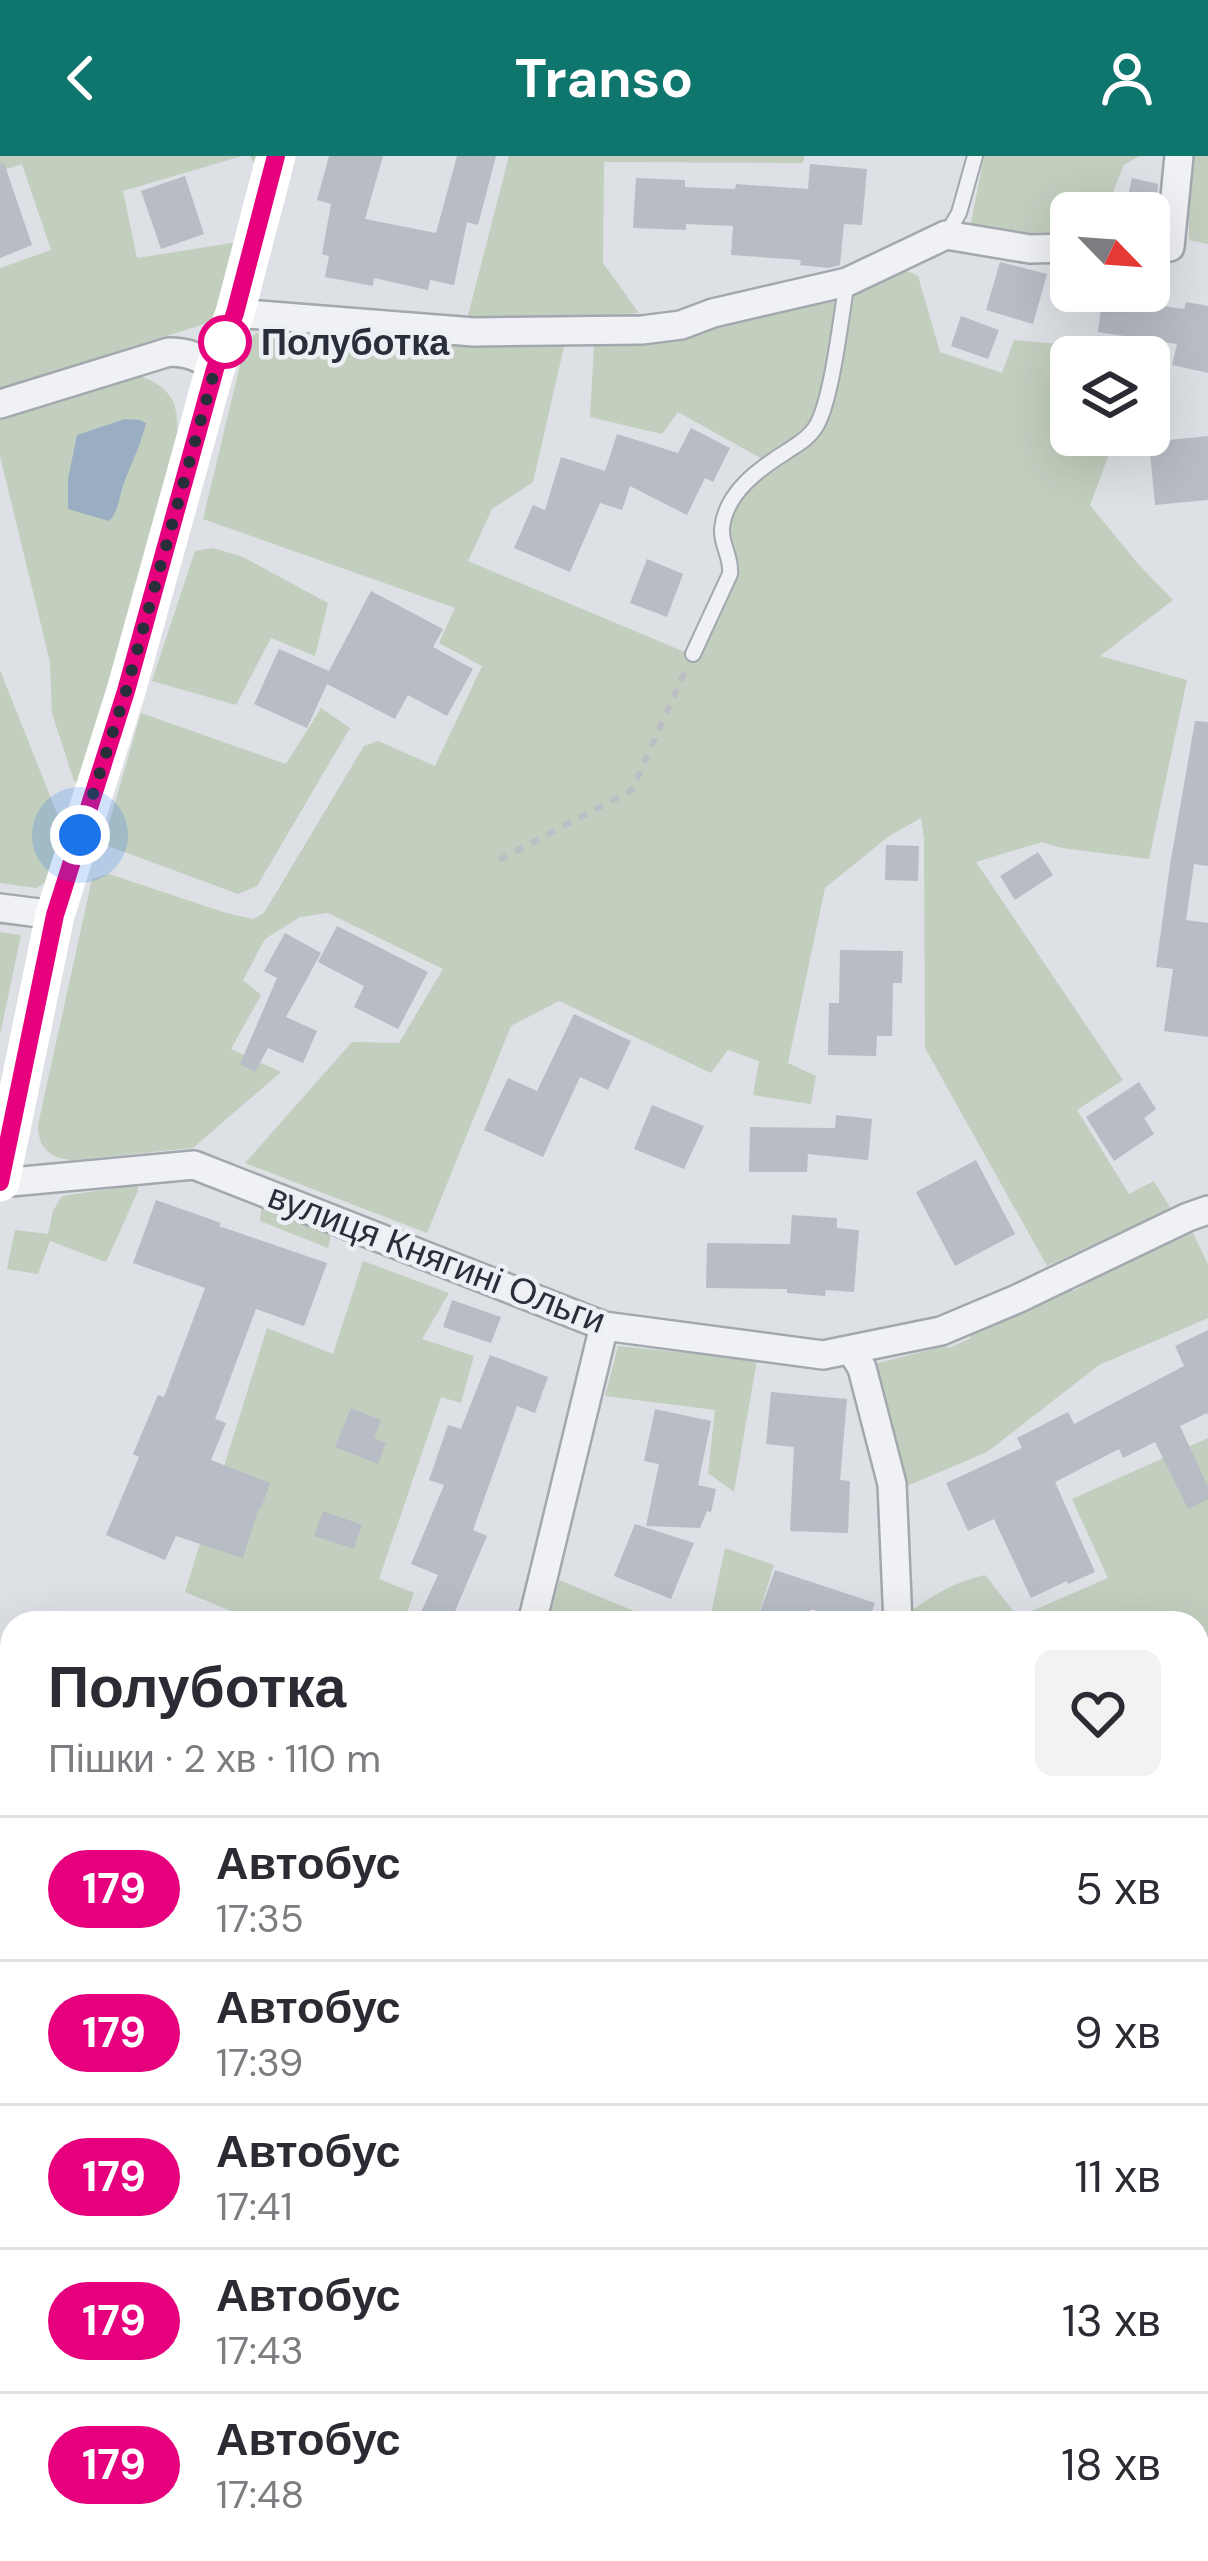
<!DOCTYPE html>
<html lang="uk">
<meta charset="utf-8">
<style>
:root{--surface:#fff;--page:#f2f2f3;--text:#2b2b33;--muted:#7c7c81;--line:#e1e1e2;--accent:#0f766e}
body{margin:0;font-family:"DM Sans",sans-serif;background:var(--page);color:var(--text);height:100vh;display:flex;flex-direction:column;font-size:45px;white-space:nowrap}
*{box-sizing:border-box;margin:0}
p{font-size:39px;color:var(--muted)}
.icon{flex:none;width:66px;height:66px;fill:none;stroke:currentColor;stroke-width:2;stroke-linecap:round;stroke-linejoin:round}
.map{position:relative;flex:1;overflow:hidden}
.sheet{position:absolute;left:0px;top:1455px;width:1209px;height:951px;display:flex;flex-direction:column;background:var(--surface);border-radius:36px 36px 0 0;box-shadow:0 12px 48px #0002}
.sheet>*{flex:none}
.badge{padding:0 24px;border-radius:39px;font-size:42px;line-height:78px}
.needle{width:78px;rotate:115deg}
.buttons{position:absolute;left:1050px;top:36px;display:grid;gap:24px}
.buttons a{display:grid;place-items:center;width:120px;height:120px;border-radius:18px;background:var(--surface);box-shadow:0 12px 48px #0002;font-size:60px}
.you{position:absolute;width:60px;height:60px;margin:-30px;border:9px solid #fff;border-radius:50%;background:#1a73e8;box-shadow:0 0 0 18px #1a73e833}
.map>.badge{position:absolute;translate:-50% -50%;box-shadow:0 0 0 6px #fff}
.round{display:grid;place-items:center;flex:none;width:126px;height:126px;border-radius:18px;background:var(--page)}
.overview{display:flex;align-items:center;justify-content:space-between;height:204px;padding:0 48px}
h1{font-size:57px;font-weight:700;line-height:90px}
ul{padding:0;list-style:none}
li{display:flex;align-items:center;gap:36px;height:144px;padding:0 48px;border-top:3px solid var(--line)}
li div{flex:1}
li b{display:block;font-size:45px}
li em{font-style:normal}
li .badge{min-width:132px;font-weight:700;text-align:center}
header{display:flex;justify-content:space-between;align-items:center;height:156px;padding:0 48px;background:var(--accent);color:#fff;font-size:54px;font-weight:700}
.map>svg:first-child{display:block}
.green{fill:#c2cebe}
.water{fill:#9aaec3}
.building{fill:#b7bcc5}
.lines{fill:none;stroke-linecap:round;stroke-linejoin:round}
.lane-casing{stroke:#a3a7ae;stroke-width:18}
.street-casing{stroke:#a3a7ae;stroke-width:32}
.path{stroke:#bbbec4;stroke-width:6;stroke-dasharray:9 9;stroke-linecap:butt}
.lane{stroke:#eff1f4;stroke-width:14}
.street{stroke:#eff1f4;stroke-width:27}
.secondary{stroke:#fff;stroke-width:39}
.rail{stroke:#78808d;stroke-width:9;stroke-dasharray:6 12;stroke-linecap:butt}
.line-casing{stroke:#fff;stroke-width:27}
.line{stroke:#e6007e;stroke-width:18}
.walk{stroke:#282e3a;stroke-width:12;stroke-dasharray:0 21.6}
.stop-dot{fill:#fff;stroke:#e6007e;stroke-width:6}
.labels{text-anchor:middle;dominant-baseline:central;stroke-width:9;stroke-linejoin:round;paint-order:stroke}
.stop-label{font-size:36px;font-weight:bold;fill:#282e3a;stroke:#eceff3;text-anchor:start}
.street-label{font-size:36px;fill:#282e3a;stroke:#eceff3}
</style>
<header><svg class="icon" aria-label="back" viewBox="0 0 24 24"><path d="M15 5l-7 7 7 7"/></svg>Transo<svg class="icon" aria-label="person" viewBox="0 0 24 24"><circle cx="12" cy="8" r="4"/><path d="M4 21q1-7 8-7t8 7"/></svg></header>
<div class="map">
<svg width="1208" height="2405" viewBox="0 0 1208 2405">
<rect width="100%" height="100%" fill="#dde0e5"/>
<g class="green">
<path d="M0,0H242L123,35L137,102L238,86L256,11L250,0H264L223,162L0,233V112L51,94L22,8L0,15Z"/>
<path d="M509,0H804L803,7L604,6L603,107L639,157L466,167Z"/>
<path d="M984,0H1139L1124,9L1112,38L1069,40L1064,86L970,72Z"/>
<path d="M1189,0H1208V88L1189,84Z"/>
<path d="M907,115L918,120L940,196L1002,217L1014,184L1141,195L1139,201H1071V279H1116L1090,349L1138,408L1173,444L1100,500L1187,524L1149,703L1062,692L1042,686L976,706L1123,924L1077,954L1129,1038L1154,1025L1171,1053L1047,1110L925,892L924,683L921,662L889,680L825,732L788,907L816,920L811,948L753,939L759,905L728,894L711,917L559,845L511,870L427,1077L245,1007L352,886L399,887L443,813L328,757L300,761L265,783L243,824L261,839L231,893L281,916L193,992L72,1004C50,1002 38,992 38,969L92,723L109,718L226,757L253,763L264,757L364,590L378,585L435,610L482,510L439,487L455,452L203,363L246,184L257,177L272,176L564,191L533,326L492,353L468,405L699,502L738,419C737,408 732,401 729,391C720,360 752,329 771,308L678,256L662,278L590,261L594,190L730,167L850,142Z"/>
<path d="M138,219C184,236 177,258 177,301L78,627L74,625L52,557L50,506L0,300V261Z"/>
<path d="M213,392L243,401L328,447L315,500L271,482L236,549L152,525L195,395Z"/>
<path d="M0,514L60,665L63,682L50,724L36,732L0,727Z"/>
<path d="M321,552L350,572L257,730L238,738L103,688L141,557L286,608Z"/>
<path d="M0,776L21,779L0,879Z"/>
<path d="M137,1029L138,1035L106,1106L50,1085L38,1118L7,1113L15,1074L48,1078L53,1055L62,1040Z"/>
<path d="M262,1045L333,1072L328,1092L260,1065Z"/>
<path d="M1193,1077L1208,1108V1162L1099,1209L987,1296L907,1330L872,1214L878,1207L945,1190L949,1192L969,1183L973,1176L1068,1132L1074,1135L1111,1112Z"/>
<path d="M363,1105L449,1137L422,1183L474,1200L461,1247L441,1241L379,1423L414,1437L403,1467H260L185,1436L267,1172L333,1198Z"/>
<path d="M618,1190L757,1204L734,1336L708,1317L715,1254L605,1240Z"/>
<path d="M1208,1282V1534L1197,1513V1467H910V1456C932,1439 957,1425 985,1419L1018,1461L1108,1422L1072,1343Z"/>
<path d="M725,1392L774,1409L756,1467H709Z"/>
<path d="M559,1424L663,1467H549Z"/>
<path d="M1208,1709V2137L1197,2142V1713Z"/>
<path d="M0,2065L12,2069V2136L0,2131Z"/>
<path d="M1208,2201V2280L1197,2286V2207Z"/>
<path d="M12,2240V2394H696L673,2405H0V2246Z"/>
<path d="M1208,2301V2405H1063V2394H1197V2307Z"/>
<path d="M819,2394H996L977,2405H796Z"/>
</g>
<path class="water" d="M125,263L140,264L146,267C141,289 131,307 124,327C118,342 120,353 109,365L68,353V323L77,279Z"/>
<g class="building">
<path d="M329,0H383L365,63L436,77L457,0H496L478,69L467,66L454,129L430,124L428,134L374,122L373,130L325,121L329,100L322,98L331,48L317,44Z"/>
<path d="M4,7L32,89L0,102V8Z"/>
<path d="M810,8L867,13L862,69L844,68L840,109L829,112L800,109L801,104L731,99L733,70L686,68V74L633,72L636,22L685,24V31L735,33L736,28L808,33Z"/>
<path d="M185,20L204,78L161,93L141,35Z"/>
<path d="M1132,22L1158,28L1156,51L1127,44Z"/>
<path d="M1000,106L1047,118L1033,168L986,154Z"/>
<path d="M1103,135H1136L1134,146L1184,153L1186,146L1208,150V217L1172,209L1177,188L1098,176Z"/>
<path d="M961,160L999,174L988,203L951,190Z"/>
<path d="M691,272L730,292L713,326L705,322L687,359L630,330L622,354L600,347L570,416L514,392L533,349L545,354L561,301L605,315L617,278L678,297Z"/>
<path d="M1208,280V344L1155,349L1149,286Z"/>
<path d="M647,403L683,418L667,461L630,447Z"/>
<path d="M371,435L443,473L433,491L473,513L447,560L408,539L395,563L327,528L307,572L254,548L279,493L329,515Z"/>
<path d="M1195,565L1208,566V710L1194,708L1186,764L1208,767V881L1164,875L1173,813L1156,811L1170,709Z"/>
<path d="M886,689L919,690L918,725L885,724Z"/>
<path d="M1038,696L1053,719L1015,744L1000,720Z"/>
<path d="M337,770L428,816L398,873L354,851L364,830L318,806Z"/>
<path d="M285,777L321,797L286,861L317,875L303,907L268,892L255,916L240,908L277,822L264,815Z"/>
<path d="M840,794L903,795L902,827H893L892,880H877L876,900L828,899L829,847H839Z"/>
<path d="M574,858L631,885L608,934L580,921L543,1001L484,974L508,922L537,935Z"/>
<path d="M1139,926L1156,953L1144,962L1154,978L1114,1005L1086,961Z"/>
<path d="M652,949L704,970L684,1013L634,993Z"/>
<path d="M836,959L872,963L868,1004L808,998L807,1016H749L750,971L835,972Z"/>
<path d="M976,1004L1015,1078L955,1110L916,1036Z"/>
<path d="M156,1044L221,1067L219,1070L327,1107L304,1170L256,1153L215,1263L226,1267L211,1304L270,1327L261,1352L259,1351L243,1402L176,1380L165,1404L106,1379L139,1301L133,1298L158,1239L164,1241L205,1132L133,1107Z"/>
<path d="M792,1059L837,1062V1072L859,1074L854,1136L826,1134L825,1140L787,1137V1133L706,1132L707,1087L790,1088Z"/>
<path d="M452,1144L501,1161L491,1187L443,1171Z"/>
<path d="M1208,1174V1259L1207,1257L1180,1270L1208,1331V1343L1188,1353L1155,1286L1123,1302L1119,1293L1055,1326L1095,1416L1068,1428L1067,1425L1031,1442L994,1363L968,1375L946,1327L1022,1292L1017,1282L1068,1256L1074,1268L1184,1210L1175,1190Z"/>
<path d="M490,1199L548,1221L535,1257L517,1250L473,1374L487,1380L450,1467H416L438,1419L411,1408L444,1329L429,1324L448,1269L461,1273Z"/>
<path d="M771,1236L847,1243L840,1324L850,1325L848,1377L790,1375L794,1291L766,1288Z"/>
<path d="M351,1252L381,1264L374,1282L386,1287L378,1308L335,1291Z"/>
<path d="M655,1253L711,1265L698,1329L716,1333L711,1356L707,1355L700,1372L646,1370L659,1308L644,1305Z"/>
<path d="M323,1355L362,1369L354,1393L314,1380Z"/>
<path d="M635,1368L694,1387L671,1443L614,1420Z"/>
<path d="M775,1414L875,1447L868,1467H854L811,1453L807,1467H756Z"/>
</g>
<g class="lines">
<defs>
<g id="lane">
<path d="M946,79L959,57L975,0"/>
<path d="M693,498L730,418C732,402 721,389 722,373C725,337 759,313 786,296C796,289 808,283 815,272C832,247 841,159 847,126"/>
</g>
<g id="street">
<path d="M1149,91H1170L1179,0"/>
<path d="M235,157L474,176L642,174L681,169L713,157L847,126L946,79L1030,93L1071,92"/>
<path d="M0,248L169,196C188,196 200,201 215,213"/>
<path d="M0,752L55,759"/>
<path d="M0,1027L194,1009L604,1170L823,1199L941,1175L1017,1143L1188,1061L1208,1054"/>
<path d="M851,1194L862,1212L892,1328L898,1467"/>
<path d="M532,1467L604,1170"/>
<path d="M1197,2298L1208,2293"/>
<path d="M999,2405L1019,2394"/>
</g>
</defs>
<use href="#lane" class="lane-casing"/>
<use href="#street" class="street-casing"/>
<path class="path" d="M499,704L632,634L686,513"/>
<use href="#lane" class="lane"/>
<use href="#street" class="street"/>
<g class="secondary">
<path d="M0,1026L55,759L126,535L215,213L235,157L276,0"/>
<path d="M1197,1693L1208,1689"/>
<path d="M0,2232L12,2227"/>
</g>
<g class="rail">
<path d="M1197,2177L1208,2172"/>
<path d="M734,2405L756,2394"/>
</g>
</g>
<g class="lines">
<defs>
<path id="line" d="M0,1026L55,759L126,535L215,213L235,157L276,0"/>
</defs>
<use href="#line" class="line-casing"/>
<use href="#line" class="line"/>
<path class="walk" d="M80,679L126,535L215,213L225,186"/>
</g>
<circle class="stop-dot" cx="225" cy="186" r="24"/>
<g class="labels">
<g class="stop-label">
<text x="261" y="186">Полуботка</text>
</g>
<g class="street-label">
<text transform="translate(437 1102) rotate(21)">вулиця Княгині Ольги</text>
</g>
</g>
</svg>
<div class="buttons">
<a><svg class="needle" viewBox="-14 -14 28 28"><path d="M0-13l5 13h-10z" fill="#e53935"/><path d="M0 13l5-13h-10z" fill="#7c7c81"/></svg></a>
<a><svg class="icon" aria-label="layers" viewBox="0 0 24 24"><path d="M12 4l9 5-9 5-9-5zM3 14l9 5 9-5"/></svg></a>
</div>
<div class="you" style="left:80px;top:679px"></div>
<section class="sheet">
<div class="overview"><div><h1>Полуботка</h1><p>Пішки · 2 хв · 110 m</p></div><a class="round"><svg class="icon" aria-label="heart" viewBox="0 0 24 24"><path d="M12 20l-8-8c-3-5 5-10 8-4 3-6 11-1 8 4z"/></svg></a></div>
<ul>
<li><span class="badge" style="background:#e6007e;color:#fff">179</span><div><b>Автобус</b><p>17:35</p></div><em>5 хв</em></li>
<li><span class="badge" style="background:#e6007e;color:#fff">179</span><div><b>Автобус</b><p>17:39</p></div><em>9 хв</em></li>
<li><span class="badge" style="background:#e6007e;color:#fff">179</span><div><b>Автобус</b><p>17:41</p></div><em>11 хв</em></li>
<li><span class="badge" style="background:#e6007e;color:#fff">179</span><div><b>Автобус</b><p>17:43</p></div><em>13 хв</em></li>
<li><span class="badge" style="background:#e6007e;color:#fff">179</span><div><b>Автобус</b><p>17:48</p></div><em>18 хв</em></li>
</ul>
</section>
</div>
